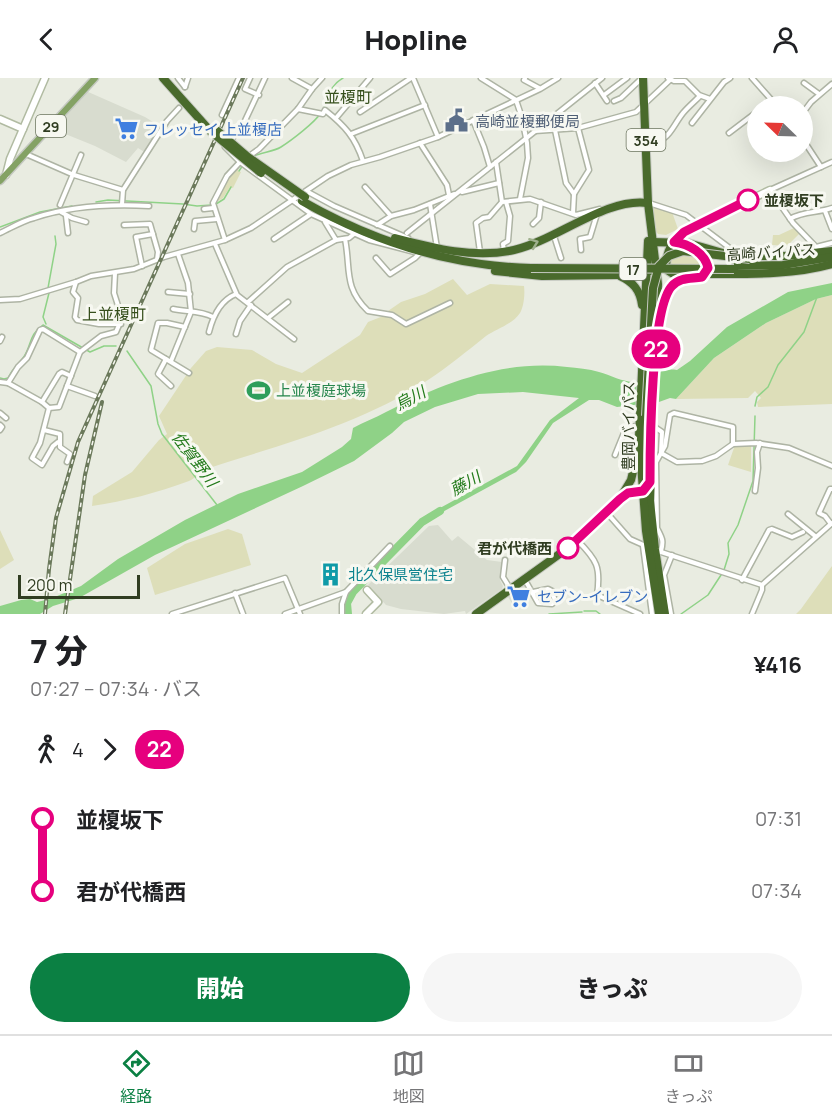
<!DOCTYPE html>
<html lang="ja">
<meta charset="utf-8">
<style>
:root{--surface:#fff;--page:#f6f6f6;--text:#202124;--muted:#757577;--line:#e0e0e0;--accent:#0b8043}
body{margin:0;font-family:Manrope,"Noto Sans JP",sans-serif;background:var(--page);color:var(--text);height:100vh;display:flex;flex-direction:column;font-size:22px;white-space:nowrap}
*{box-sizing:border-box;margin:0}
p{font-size:20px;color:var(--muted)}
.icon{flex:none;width:33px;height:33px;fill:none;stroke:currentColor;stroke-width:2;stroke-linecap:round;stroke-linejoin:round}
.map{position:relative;height:536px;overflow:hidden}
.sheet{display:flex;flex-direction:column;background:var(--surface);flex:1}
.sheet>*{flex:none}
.badge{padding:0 12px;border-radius:20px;font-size:21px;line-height:39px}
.needle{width:39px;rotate:293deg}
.fabs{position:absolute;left:747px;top:18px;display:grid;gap:12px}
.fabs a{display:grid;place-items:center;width:66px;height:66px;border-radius:50%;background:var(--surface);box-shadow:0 6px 24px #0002;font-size:30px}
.scale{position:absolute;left:18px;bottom:15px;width:122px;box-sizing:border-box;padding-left:6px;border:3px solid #303d21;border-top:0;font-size:16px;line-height:21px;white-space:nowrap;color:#303d21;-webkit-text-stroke:4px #f7f8f1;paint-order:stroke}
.map>.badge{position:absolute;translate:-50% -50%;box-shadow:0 0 0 3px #fff}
.legs{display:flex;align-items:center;gap:9px;height:66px;padding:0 30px;font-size:20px}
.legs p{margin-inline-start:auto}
.headline{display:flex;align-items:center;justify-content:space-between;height:102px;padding:0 30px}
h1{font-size:33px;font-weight:800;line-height:45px}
.action{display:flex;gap:12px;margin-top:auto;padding:12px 30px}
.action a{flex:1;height:69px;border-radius:36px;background:var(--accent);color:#fff;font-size:24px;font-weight:800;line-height:69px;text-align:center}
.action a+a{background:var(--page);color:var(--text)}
ul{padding:0 30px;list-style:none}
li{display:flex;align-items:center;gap:21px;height:72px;font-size:22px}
li i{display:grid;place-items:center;width:9px;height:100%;margin:0 8px;background:currentColor}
li i::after{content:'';width:15px;height:15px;margin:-8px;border:4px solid;border-radius:50%;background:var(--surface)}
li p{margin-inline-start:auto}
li:first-child i{background:linear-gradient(#0000 50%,currentColor 0)}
li:last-child i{background:linear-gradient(currentColor 50%,#0000 0)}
header{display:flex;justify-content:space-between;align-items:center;height:78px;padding:0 30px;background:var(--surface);font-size:27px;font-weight:800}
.tabs{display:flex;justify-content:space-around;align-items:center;height:84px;border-top:2px solid var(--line);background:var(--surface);font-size:16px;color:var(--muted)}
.tabs a{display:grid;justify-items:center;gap:3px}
.tabs .on{color:var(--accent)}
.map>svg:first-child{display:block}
.built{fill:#d8dccf}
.green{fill:#dddeb9}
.water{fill:#8fd287}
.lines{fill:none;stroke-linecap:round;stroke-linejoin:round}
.stream{stroke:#8fd287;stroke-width:1.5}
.river{stroke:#8fd287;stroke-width:8}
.street-casing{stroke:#aeb4a4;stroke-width:7}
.secondary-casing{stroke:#b1bba2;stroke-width:9}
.primary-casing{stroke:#c5c9c1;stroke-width:9}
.highway-casing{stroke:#c5c9c1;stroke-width:10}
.street{stroke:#fff;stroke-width:4}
.secondary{stroke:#fff;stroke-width:6}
.primary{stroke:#84a264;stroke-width:6}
.highway{stroke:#496a2c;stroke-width:8}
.rail-casing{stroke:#6b795b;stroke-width:4}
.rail{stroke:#f7f8f1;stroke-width:1.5;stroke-dasharray:4.5;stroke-linecap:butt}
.highway-bridge-casing{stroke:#c5c9c1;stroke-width:10;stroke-linecap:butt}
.highway-bridge{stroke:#496a2c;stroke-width:8}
.oneway{stroke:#a0b18e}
.line-1-casing{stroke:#fff;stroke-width:14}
.line-1{stroke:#e6007e;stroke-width:9}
.stop-1-dot{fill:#fff;stroke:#e6007e;stroke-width:3}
.labels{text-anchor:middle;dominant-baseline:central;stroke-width:6;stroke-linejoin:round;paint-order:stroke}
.shield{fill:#f7f8f1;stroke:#6c755f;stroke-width:1.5}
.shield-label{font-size:14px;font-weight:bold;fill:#303d21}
.service-label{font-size:15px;fill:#4e5e75;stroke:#f7f8f1;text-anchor:start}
.shop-label{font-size:15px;fill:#366cbe;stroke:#f7f8f1;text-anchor:start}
.stop-label{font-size:15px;font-weight:bold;fill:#303d21;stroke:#f7f8f1;text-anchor:start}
.street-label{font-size:15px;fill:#303d21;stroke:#f7f8f1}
.leisure-label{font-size:15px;fill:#27864d;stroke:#f7f8f1;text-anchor:start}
.culture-label{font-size:15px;fill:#0d838f;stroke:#f7f8f1;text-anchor:start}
.neighbourhood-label{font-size:16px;fill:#364f1c;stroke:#f7f8f1}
.water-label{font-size:16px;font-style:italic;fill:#227a1a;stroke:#f7f8f1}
</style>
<header><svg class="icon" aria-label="back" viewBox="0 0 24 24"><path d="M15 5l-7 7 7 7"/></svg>Hopline<svg class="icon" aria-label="person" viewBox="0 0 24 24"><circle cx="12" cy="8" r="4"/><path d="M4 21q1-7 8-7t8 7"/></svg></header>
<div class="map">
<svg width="832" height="536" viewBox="0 0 832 536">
<rect width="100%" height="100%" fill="#e9ece1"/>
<g class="built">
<path d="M86,13L145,39L161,49L146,75L138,70L126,84L95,68L53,51Z"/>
<path d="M438,447L452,463L458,458L487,482L502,484L500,502L503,508L502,511L466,536L465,533L444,536L401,531L386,527L368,507L429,448Z"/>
<path d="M525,506L531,517L515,530L508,519Z"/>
</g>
<g class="green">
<path d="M239,87L238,93L241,94L233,110L230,109L223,120L215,125L228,98Z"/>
<path d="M653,129L672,134L678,151L666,157L658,156L654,151Z"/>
<path d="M794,150L799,156L787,168L772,167L773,157H779Z"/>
<path d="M673,168C692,167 695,174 706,187L668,188Z"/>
<path d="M453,201L467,217L490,206L524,208C525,216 524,228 520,235C513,246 496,251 486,258C467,273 448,289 428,302C360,347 279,367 203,392C198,394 195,401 189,403C157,415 125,423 92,428L93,418L132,394L159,362L167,356L159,338L191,290L206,273L217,269L252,272L276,286L302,295L360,257L368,244L386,237L388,233L401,224L425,216Z"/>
<path d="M832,217V326L758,329L757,324L761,320L755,313L748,320L676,321L714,280L766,245L816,221Z"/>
<path d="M751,366V394L728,387L735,367Z"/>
<path d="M228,451L242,456L251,487L155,517L147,490L185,466Z"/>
<path d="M0,452L14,482L0,491Z"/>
<path d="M832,488V536H796L801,531Z"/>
</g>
<path class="water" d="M832,205V217L816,221L766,245L714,280L676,321L670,320L659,324L617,329L599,322H589L553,345L526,384L516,394L437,437H433L440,430L517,388L550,342L579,320L523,314L478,316L435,329L404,344L392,355L354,383L303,408L155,477L79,520L53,528L40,536H0V528L21,522L30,521L37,524L50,521L81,508L118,481L185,442L238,416L302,394L342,369L351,361L353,350C364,344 375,340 386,334C441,306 504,281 567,289C577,290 589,291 599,294C610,297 623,304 634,304C651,303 655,289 677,292L690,283L727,249L788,214Z"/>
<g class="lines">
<g class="stream">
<path d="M254,78C262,74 273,74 281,69C292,62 314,45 321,35C331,21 326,10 343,0"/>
<path d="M239,93L243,87"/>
<path d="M96,124L108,122L183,126L197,128L212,127"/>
<path d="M216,126L224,121L231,109"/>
<path d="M0,149L40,134L72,128"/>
<path d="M48,210L56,166L55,158"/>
<path d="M46,246L43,239L49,215"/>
<path d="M127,273L151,308L158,346L162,356L217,427"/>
<path d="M0,300L4,301L8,300C13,290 17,288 23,280C32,268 28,257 43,247L90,274L104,268H116"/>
<path d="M755,328L757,319L768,309L778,287L804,254L817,219"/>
<path d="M724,492L729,476L728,465L738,447L753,403L755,338"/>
<path d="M584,533H596L600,536"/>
<path d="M549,536L582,534"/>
<path d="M681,536L708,517L721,497"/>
</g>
<path class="river" d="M348,536L347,525L353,514L422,444L440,433"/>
<defs>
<g id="street">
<path d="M178,0L185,9"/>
<path d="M250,0L245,11L259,17"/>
<path d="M292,0L312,11"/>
<path d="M413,0L438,59"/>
<path d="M481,0L516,22L522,40L527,65L528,80L520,121"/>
<path d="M525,0L524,2L539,10"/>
<path d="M668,0L674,3H685L699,17L710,21"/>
<path d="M752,0L777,28"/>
<path d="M595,5L607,23"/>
<path d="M804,5L819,16"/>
<path d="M185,9L188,0"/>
<path d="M604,17L627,0"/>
<path d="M614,23L621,20L641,1"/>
<path d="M762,28L771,22"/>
<path d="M298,31L323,36L325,32C345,48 355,59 363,83"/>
<path d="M360,34L411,0"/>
<path d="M802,36L811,24L832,6"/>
<path d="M222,37L239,0"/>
<path d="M336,40L370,0"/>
<path d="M473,42L484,69L490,89"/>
<path d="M692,45L724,4L730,0"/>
<path d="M555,52L566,105L574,116L573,135"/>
<path d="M535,53L578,50L636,34L670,2"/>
<path d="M729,55L758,33"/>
<path d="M351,56L425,27"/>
<path d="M802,60L821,89"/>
<path d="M647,63C669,66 671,50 683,35C688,29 694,24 700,18"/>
<path d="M420,65L447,107L449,117"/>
<path d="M26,76L74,97L123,112"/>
<path d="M252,76L259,71L298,31L312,11L322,0"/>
<path d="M240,84L225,69L242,49L265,0"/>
<path d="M496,84L502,124"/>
<path d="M832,84L770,112L793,145L816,169L832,165"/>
<path d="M365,109L391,138"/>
<path d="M308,114L334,128L408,160"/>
<path d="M462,114L499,105"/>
<path d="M574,116L589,92L578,50"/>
<path d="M649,125L686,137L731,171L734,177"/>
<path d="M122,126L123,112L167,43L179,30"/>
<path d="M430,126L437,170"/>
<path d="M60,127L81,77"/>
<path d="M204,131L213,130"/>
<path d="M825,133L832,151"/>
<path d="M61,134L72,140L86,144"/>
<path d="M66,138L68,155"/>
<path d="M790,141C803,133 818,135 832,130"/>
<path d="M325,144L336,162L349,160L354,156"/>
<path d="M533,146L539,140L541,124"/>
<path d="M124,147L150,146L158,174L157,182"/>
<path d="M377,147L391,138L414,132L454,116"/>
<path d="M194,151L195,143L217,141"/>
<path d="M0,155C11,150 22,143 34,140C70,128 111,126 149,128"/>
<path d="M407,155L602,0"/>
<path d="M554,158L561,180"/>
<path d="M274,161L311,136"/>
<path d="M345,161C351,191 343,209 368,233L392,237L406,246L450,225"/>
<path d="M225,162L213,125L227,98L240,84L311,136L369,162L415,174"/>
<path d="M215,166L237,217L294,261"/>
<path d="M581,172L580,161L590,159L597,136"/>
<path d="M504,173L503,166L508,163L510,138L506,124"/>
<path d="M480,174L476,145L483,140L489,139L502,124L530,121L576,137L600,131"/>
<path d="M376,180L390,196L415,180L421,174"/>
<path d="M142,188L136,159L153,156"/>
<path d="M76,204L73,214L78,220L75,239L77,242L99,246H121"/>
<path d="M168,214L190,216"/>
<path d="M0,222L20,221L76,204L91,198L134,191L164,179L225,162L251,150L328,98L351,87L380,79L438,59L540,11L558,0"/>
<path d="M248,224L287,189L336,162"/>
<path d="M173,231C187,234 200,232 213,239"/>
<path d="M268,240L288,224"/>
<path d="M185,249L167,245H158L151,272L189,295"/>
<path d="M209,254C213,238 221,222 236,216"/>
<path d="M236,256L240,243L251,227"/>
<path d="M0,263L2,259"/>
<path d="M166,281L158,296L171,308"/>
<path d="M171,283L191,234L188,205L178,176"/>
<path d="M0,304L8,305L18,289L27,280L40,252L43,251L80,274L101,258L116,254L122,240L114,215L115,195"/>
<path d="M8,305L42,324L49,330L59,329L80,274"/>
<path d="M67,308L95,318"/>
<path d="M42,324L59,296L62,294L71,298"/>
<path d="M49,330L40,365L32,380L42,387L53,368L58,364"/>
<path d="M0,335L6,340"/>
<path d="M0,347L2,349L0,352"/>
<path d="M656,350L662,354L661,374"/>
<path d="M44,352L60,356V369L70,376L67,384"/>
<path d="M661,375L677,384L702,383L716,378L733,366L756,365L789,370L832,388"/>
<path d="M615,377L626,350L636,348"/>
<path d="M755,413L758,390L757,374L760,365"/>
<path d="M607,435L630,461L648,469"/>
<path d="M788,436L815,458"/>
<path d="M831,446L825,438L819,435L830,411H832"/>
<path d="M577,462C597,482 601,489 597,517L640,536"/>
<path d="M643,468L652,536"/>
<path d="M655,472L762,507L832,445"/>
<path d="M661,473C664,462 662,460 657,450L656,384L665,368L670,337L674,335L733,349V366"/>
<path d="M505,482L503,499L511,512"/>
<path d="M525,502L538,525L552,526L555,523L552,513L548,511L533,514"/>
<path d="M742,502L769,452L772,451L792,459L803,454"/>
<path d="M235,515L243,536"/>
<path d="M172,536L285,500L300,536"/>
<path d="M285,536L346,514"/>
<path d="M342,536V526L346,514L390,468"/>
<path d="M671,536L664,497L672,477"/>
<path d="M752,536L762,512V507"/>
</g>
<g id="secondary">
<path d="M0,41L23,51"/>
<path d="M6,97L10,81L45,0"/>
<path d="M674,164L681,155L770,112"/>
<path d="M366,536L378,524L367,512"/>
</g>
<path id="primary" d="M0,103L95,0"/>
<g id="highway">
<path d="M163,0L212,55"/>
<path d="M643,0L648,125L658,206L650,423L655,471L665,536"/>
<path d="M302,123C372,163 450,188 531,190"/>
<path d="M395,160C433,170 475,181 514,172C557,162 606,119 648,125"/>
<path d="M648,163L639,359L646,453L659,536"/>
<path d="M674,164C668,171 665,182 667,192L673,196H689"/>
<path d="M651,167L652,164L688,165L723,175"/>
<path d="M744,178H785L832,173"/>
<path d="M734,188L783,187L832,179"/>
<path d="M495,193L542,198L618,197L650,193"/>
<path d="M711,196C752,196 792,197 832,186"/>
<path d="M620,198C633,204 640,212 642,227"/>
<path d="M660,238C662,228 664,216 672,208C682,197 730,201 698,174"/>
<path d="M644,372L646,338"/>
<path d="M622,417L631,402L636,381"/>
<path d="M476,536L565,472L622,419L646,410"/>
</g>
</defs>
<use href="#street" class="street-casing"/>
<use href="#secondary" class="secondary-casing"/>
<use href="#primary" class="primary-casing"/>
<use href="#highway" class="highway-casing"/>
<use href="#street" class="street"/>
<use href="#secondary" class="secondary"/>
<use href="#primary" class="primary"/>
<use href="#highway" class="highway"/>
<defs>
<g id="rail">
<path d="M45,536L49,491L56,440L78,364L243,0"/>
<path d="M65,536L85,397L102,324"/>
</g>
</defs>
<use href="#rail" class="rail-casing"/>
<use href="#rail" class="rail"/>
<defs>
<g id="highway-bridge">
<path d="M214,50L248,79L305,119"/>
<path d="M215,57L261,95"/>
<path d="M531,190L734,191"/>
<path d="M646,338L653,210L659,188L669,178L683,173L750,181"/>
</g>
</defs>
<use href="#highway-bridge" class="highway-bridge-casing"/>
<use href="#highway-bridge" class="highway-bridge"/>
</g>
<defs><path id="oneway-chevron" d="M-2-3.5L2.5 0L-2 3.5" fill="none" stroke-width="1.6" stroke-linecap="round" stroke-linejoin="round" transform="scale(1.5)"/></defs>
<use class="oneway" href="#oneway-chevron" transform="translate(534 165) rotate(-21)"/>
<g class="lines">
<defs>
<path id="line-1" d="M568,470L620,421L628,415L643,413L650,404C650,369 651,230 672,208C680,199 691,201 702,199L708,190C705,175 689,166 674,164L684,154L748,122"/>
</defs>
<use href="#line-1" class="line-1-casing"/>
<use href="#line-1" class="line-1"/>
</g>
<defs>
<symbol id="civic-bare" viewBox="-9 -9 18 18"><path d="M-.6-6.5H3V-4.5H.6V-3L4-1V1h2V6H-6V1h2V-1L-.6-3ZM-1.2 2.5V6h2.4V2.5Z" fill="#5c6f8a" stroke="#f7f8f1" stroke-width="2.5" paint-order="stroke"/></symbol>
<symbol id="supermarket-bare" viewBox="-9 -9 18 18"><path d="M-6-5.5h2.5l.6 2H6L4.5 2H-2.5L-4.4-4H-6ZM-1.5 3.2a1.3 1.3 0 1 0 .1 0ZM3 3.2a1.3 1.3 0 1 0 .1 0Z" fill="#3f7fe0" stroke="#f7f8f1" stroke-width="2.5" paint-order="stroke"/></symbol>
<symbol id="stadium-bare" viewBox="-9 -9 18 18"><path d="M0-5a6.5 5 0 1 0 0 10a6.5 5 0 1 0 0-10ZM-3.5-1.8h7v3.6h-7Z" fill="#2e9e5b" stroke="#f7f8f1" stroke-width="2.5" paint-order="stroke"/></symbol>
<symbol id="building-bare" viewBox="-9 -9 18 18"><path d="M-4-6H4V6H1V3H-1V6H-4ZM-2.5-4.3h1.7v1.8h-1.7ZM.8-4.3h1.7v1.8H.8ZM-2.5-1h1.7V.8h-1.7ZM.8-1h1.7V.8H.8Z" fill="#0f9aa8" stroke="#f7f8f1" stroke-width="2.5" paint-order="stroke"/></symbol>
</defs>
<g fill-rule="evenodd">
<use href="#civic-bare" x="440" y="26" width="33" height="33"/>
<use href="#supermarket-bare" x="110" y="34" width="33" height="33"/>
<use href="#stadium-bare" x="242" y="296" width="33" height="33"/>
<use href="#building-bare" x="314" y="480" width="33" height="33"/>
<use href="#supermarket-bare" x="502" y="502" width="33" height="33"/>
</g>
<g class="stop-1-dot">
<circle cx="748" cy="122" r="10"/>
<circle cx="568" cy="470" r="10"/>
</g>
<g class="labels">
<g class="shield">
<rect x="36" y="37" width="30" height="22" rx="4.5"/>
<rect x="626.5" y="51" width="39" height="22" rx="4.5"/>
<rect x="619.5" y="180" width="27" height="22" rx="4.5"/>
</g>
<g class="shield-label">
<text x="51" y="48">29</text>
<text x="646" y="62">354</text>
<text x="633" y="191">17</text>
</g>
<g class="service-label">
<text x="475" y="43">高崎並榎郵便局</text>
</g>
<g class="shop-label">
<text x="144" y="51">フレッセイ 上並榎店</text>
<text x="537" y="518">セブン-イレブン</text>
</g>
<g class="stop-label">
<text x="764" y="122">並榎坂下</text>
<text x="552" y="470" text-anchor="end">君が代橋西</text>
</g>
<g class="street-label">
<text transform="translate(771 174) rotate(-4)">高崎バイパス</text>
<text transform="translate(628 348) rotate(-90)">豊岡バイパス</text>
</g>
<g class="leisure-label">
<text x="276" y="312">上並榎庭球場</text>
</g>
<g class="culture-label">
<text x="348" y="496">北久保県営住宅</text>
</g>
<g class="neighbourhood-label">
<text x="348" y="19">並榎町</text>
<text x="114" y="236">上並榎町</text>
</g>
<g class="water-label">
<text transform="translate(410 320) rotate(-28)">烏川</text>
<text transform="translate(195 381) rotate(53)">佐賀野川</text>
<text transform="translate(465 405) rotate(-29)">藤川</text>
</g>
</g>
</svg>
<div class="fabs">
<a><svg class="needle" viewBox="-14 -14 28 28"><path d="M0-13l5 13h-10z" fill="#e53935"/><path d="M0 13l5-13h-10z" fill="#757577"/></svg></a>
</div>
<div class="scale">200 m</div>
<b class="badge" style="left:656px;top:271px;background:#e6007e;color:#fff">22</b>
</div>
<section class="sheet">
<div class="headline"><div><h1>7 分</h1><p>07:27 – 07:34 · バス</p></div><b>¥416</b></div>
<div class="legs"><svg class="icon" aria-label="walk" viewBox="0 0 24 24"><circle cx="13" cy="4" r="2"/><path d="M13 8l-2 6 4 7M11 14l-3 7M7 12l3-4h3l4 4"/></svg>4<svg class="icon" aria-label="forward" viewBox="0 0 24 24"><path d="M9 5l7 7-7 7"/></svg><b class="badge" style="background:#e6007e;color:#fff">22</b></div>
<ul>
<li><i style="color:#e6007e"></i><b>並榎坂下</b><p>07:31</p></li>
<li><i style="color:#e6007e"></i><b>君が代橋西</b><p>07:34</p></li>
</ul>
<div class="action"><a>開始</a><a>きっぷ</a></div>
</section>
<nav class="tabs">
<a class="on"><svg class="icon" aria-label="directions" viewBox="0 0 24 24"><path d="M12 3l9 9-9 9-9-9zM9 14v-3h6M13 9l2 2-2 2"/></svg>経路</a>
<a><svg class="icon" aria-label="map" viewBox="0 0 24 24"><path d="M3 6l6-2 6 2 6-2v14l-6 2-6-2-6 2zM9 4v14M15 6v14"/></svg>地図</a>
<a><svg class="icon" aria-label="tickets" viewBox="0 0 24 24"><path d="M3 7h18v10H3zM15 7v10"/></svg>きっぷ</a>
</nav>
